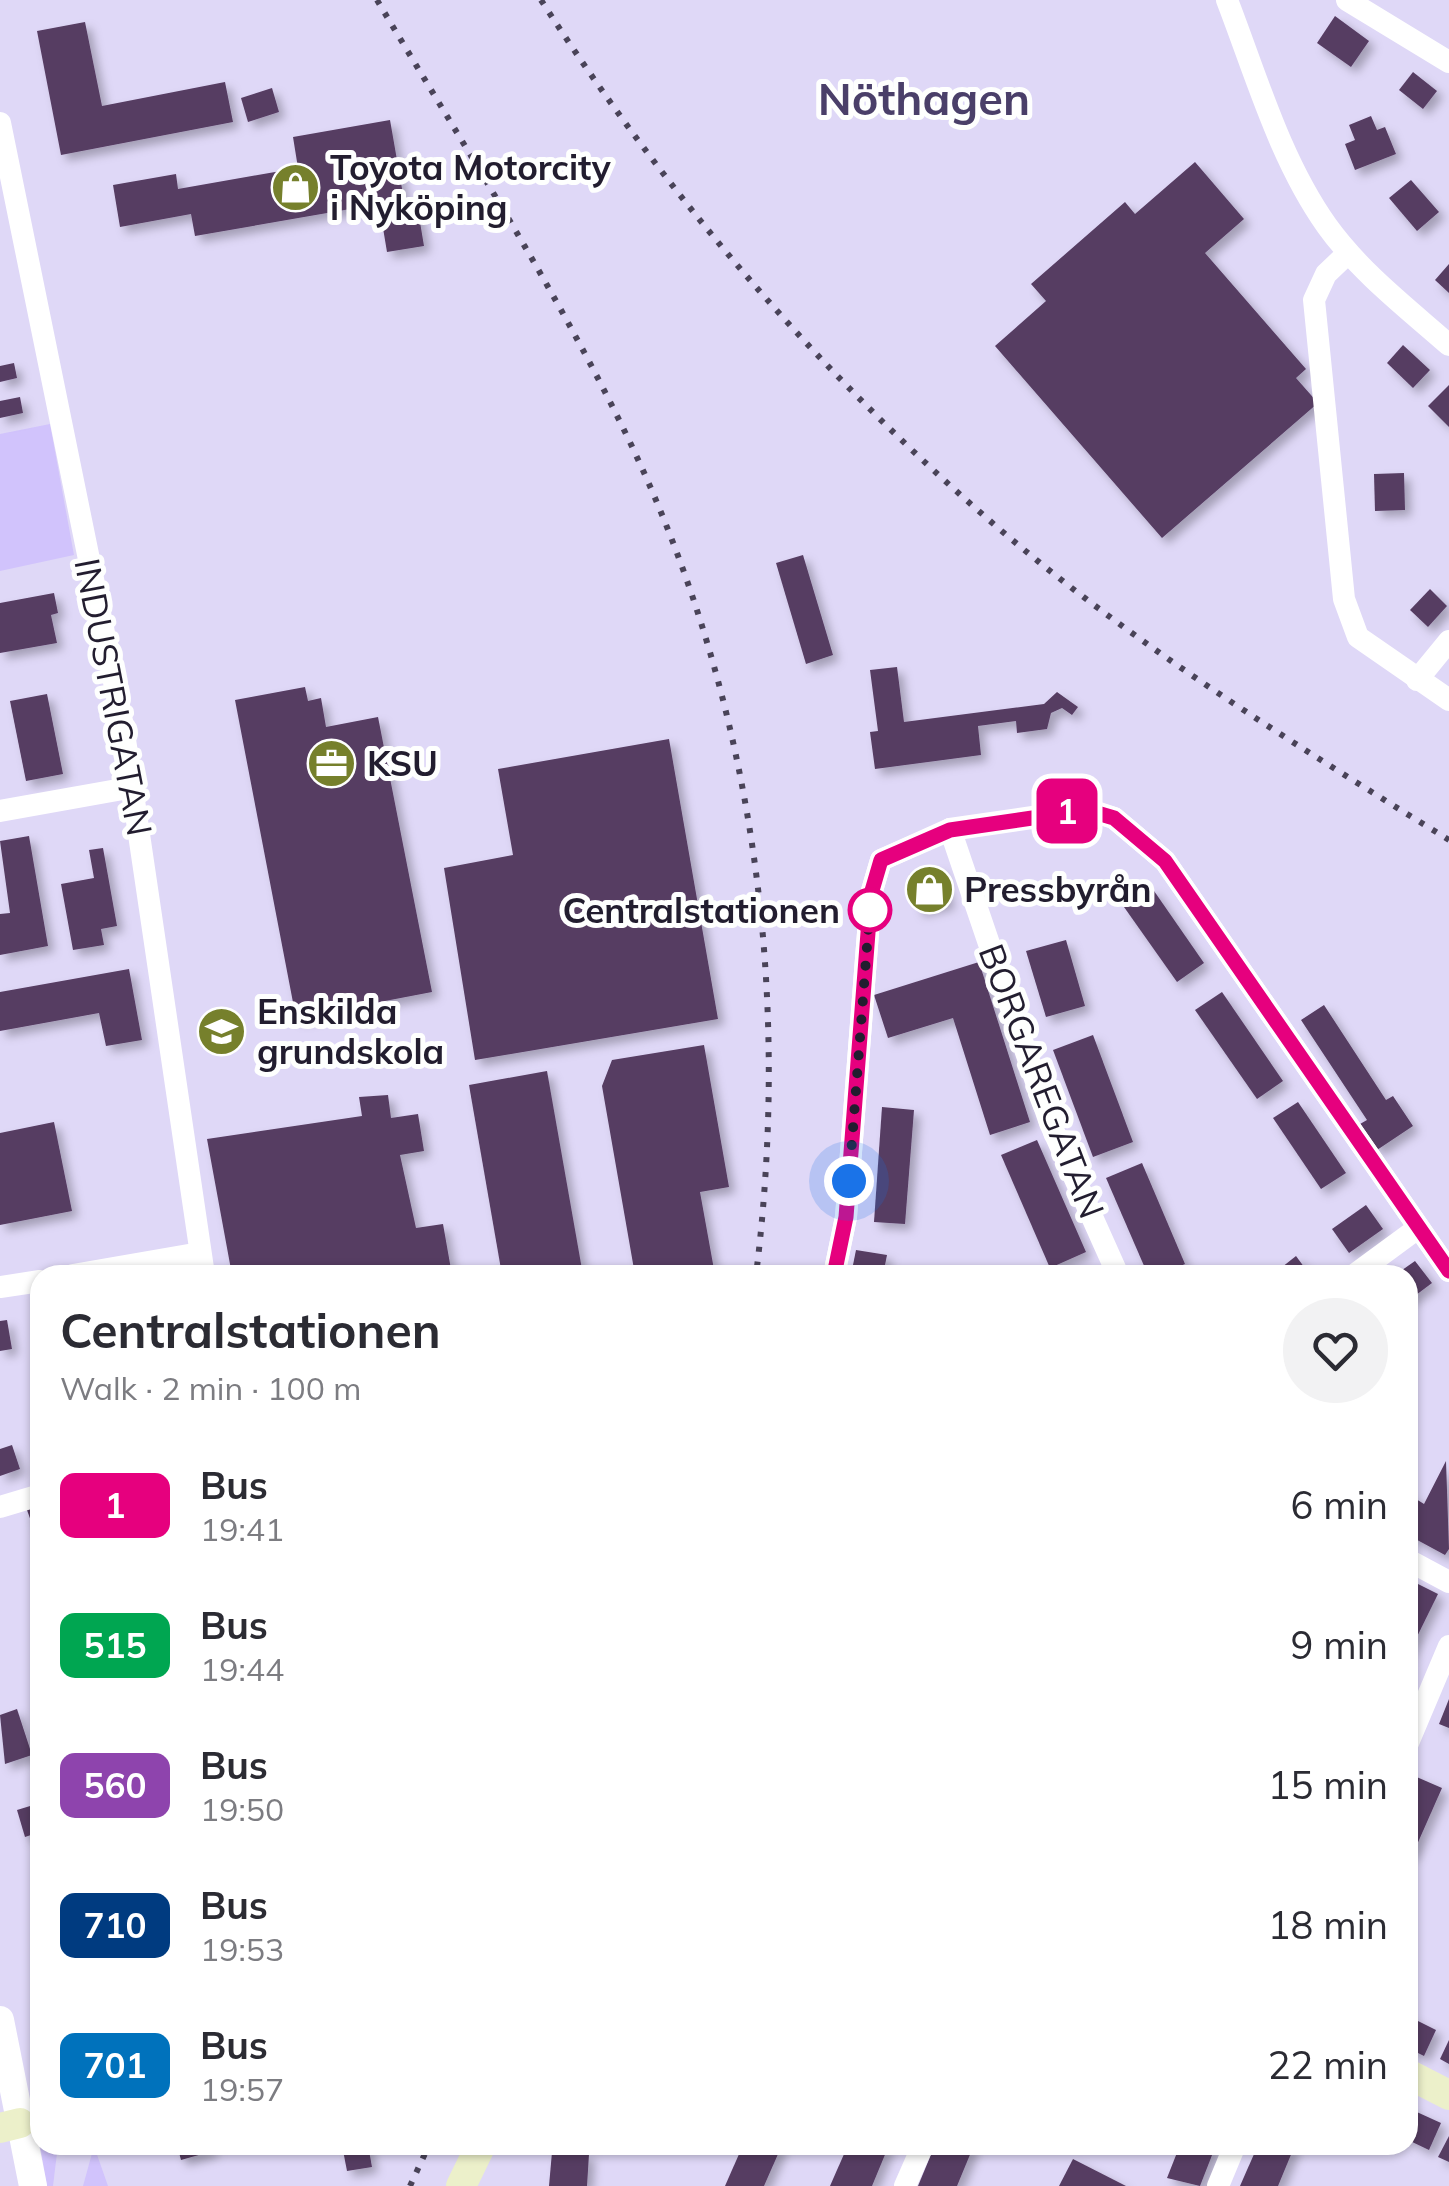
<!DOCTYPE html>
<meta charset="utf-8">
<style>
:root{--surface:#fff;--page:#f2f2f3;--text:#2b2b33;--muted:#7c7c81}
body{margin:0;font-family:Mulish,sans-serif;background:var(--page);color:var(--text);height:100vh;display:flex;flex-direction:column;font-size:38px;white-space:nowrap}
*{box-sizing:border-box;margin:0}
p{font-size:32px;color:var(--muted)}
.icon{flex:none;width:55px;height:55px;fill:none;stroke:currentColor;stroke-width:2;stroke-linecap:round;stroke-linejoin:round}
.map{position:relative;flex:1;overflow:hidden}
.panel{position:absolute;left:30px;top:1265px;width:1388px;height:890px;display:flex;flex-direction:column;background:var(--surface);border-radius:30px;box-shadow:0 2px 8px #0004}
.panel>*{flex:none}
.badge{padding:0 20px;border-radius:15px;font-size:35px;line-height:65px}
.you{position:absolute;width:50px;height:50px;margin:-25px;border:8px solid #fff;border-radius:50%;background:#1a73e8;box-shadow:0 0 0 15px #1a73e833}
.map>.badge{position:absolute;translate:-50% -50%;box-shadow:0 0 0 5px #fff}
.round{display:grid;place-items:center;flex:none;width:105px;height:105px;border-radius:52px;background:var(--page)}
.summary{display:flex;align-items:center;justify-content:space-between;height:170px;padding:0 30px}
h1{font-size:48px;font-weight:700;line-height:75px}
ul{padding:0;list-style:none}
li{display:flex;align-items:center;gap:30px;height:140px;padding:0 30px}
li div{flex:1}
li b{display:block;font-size:38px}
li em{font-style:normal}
li .badge{min-width:110px;font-weight:700;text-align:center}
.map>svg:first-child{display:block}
.green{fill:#d1c3fc}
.building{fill:#563c62;filter:url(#shadow)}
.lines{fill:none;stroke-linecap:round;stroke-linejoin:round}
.minor{stroke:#fff;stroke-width:22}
.tertiary{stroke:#fff;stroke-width:28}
.secondary{stroke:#ecf0ca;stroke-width:30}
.rail{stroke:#494358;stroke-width:6;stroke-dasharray:5 10;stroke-linecap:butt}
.line-casing{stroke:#fff;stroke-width:22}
.line{stroke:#e6007e;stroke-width:15}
.walk{stroke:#221d2f;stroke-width:10;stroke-dasharray:0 18}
.stop-dot{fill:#fff;stroke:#e6007e;stroke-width:5}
.labels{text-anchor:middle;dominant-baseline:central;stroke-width:10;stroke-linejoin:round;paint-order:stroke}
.poi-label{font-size:35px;font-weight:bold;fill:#221d2f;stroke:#fefffe;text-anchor:start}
.street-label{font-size:35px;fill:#221d2f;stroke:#fefffe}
.stop-label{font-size:35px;font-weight:bold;fill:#221d2f;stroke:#fefffe;text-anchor:end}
.district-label{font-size:45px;font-weight:bold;fill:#4a3f69;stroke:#fefffe}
</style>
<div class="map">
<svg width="1449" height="2186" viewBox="0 0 1449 2186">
<defs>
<filter id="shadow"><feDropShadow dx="6" dy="6" stdDeviation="5" flood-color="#0004"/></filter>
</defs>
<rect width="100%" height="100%" fill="#dfd8f7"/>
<g class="green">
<path d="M50,424L74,555L0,571V434Z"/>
<path d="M58,2145L53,2186H47L40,2145Z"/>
<path d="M94,2146L108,2186H83Z"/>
</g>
<g class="building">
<path d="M1335,16L1369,41L1351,67L1317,43Z"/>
<path d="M85,22L102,106L225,82L233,122L61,155L37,31Z"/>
<path d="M1413,72L1437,91L1423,109L1399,90Z"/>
<path d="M272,88L279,112L248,122L241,98Z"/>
<path d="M1371,116L1377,130L1385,127L1396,154L1355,170L1345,144L1355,140L1349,125Z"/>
<path d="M390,120L404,200L416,198L424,246L387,252L379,204L195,236L191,214L120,227L113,185L176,174L178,189L298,168L293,137Z"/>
<path d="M1195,162L1244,219L1205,253L1306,369L1296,378L1318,403L1162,538L995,346L1046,301L1031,284L1125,202L1135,214Z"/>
<path d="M1411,180L1439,212L1417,231L1389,198Z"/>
<path d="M1449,264V293L1435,280Z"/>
<path d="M1403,345L1430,370L1413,388L1387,363Z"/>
<path d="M14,363L17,378L0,382V366Z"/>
<path d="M1449,385V427L1428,406Z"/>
<path d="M20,397L23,413L0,418V401Z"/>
<path d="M1404,473L1405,510L1375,511L1374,474Z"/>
<path d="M803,555L833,655L806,664L776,563Z"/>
<path d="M1430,589L1447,606L1428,627L1410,610Z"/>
<path d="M54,593L58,613L51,615L57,643L0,653V603Z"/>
<path d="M897,667L904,722L1044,704L1057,692L1078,707L1072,715L1062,708L1051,713L1047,729L1017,733L1016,721L978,726L981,755L875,769L870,732L878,731L870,670Z"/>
<path d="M305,687L308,701L321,698L326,727L378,717L432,992L296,1018L235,700Z"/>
<path d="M47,694L63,774L26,781L10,701Z"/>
<path d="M669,739L718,1019L475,1060L444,868L513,855L498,769Z"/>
<path d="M29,836L48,946L0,955V914L10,913L0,841Z"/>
<path d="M103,848L117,926L101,929L104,945L73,950L61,884L94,878L89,850Z"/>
<path d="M940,867L949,903L918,911L909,875Z"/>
<path d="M1152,888L1204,963L1177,982L1124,907Z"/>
<path d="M1066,940L1085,1006L1046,1017L1026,951Z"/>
<path d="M979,962L1030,1122L990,1135L953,1018L888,1038L874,995Z"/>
<path d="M129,969L142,1040L106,1046L99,1013L0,1031V992Z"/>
<path d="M1222,992L1283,1081L1257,1099L1195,1010Z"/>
<path d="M1324,1005L1386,1100L1393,1096L1413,1126L1377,1150L1360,1124L1367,1120L1301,1020Z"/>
<path d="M1093,1035L1133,1142L1093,1157L1053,1050Z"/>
<path d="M704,1045L729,1187L700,1192L715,1275H635L602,1086L612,1060Z"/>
<path d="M547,1071L583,1275H502L469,1085Z"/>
<path d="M388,1095L391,1118L418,1114L424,1151L400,1155L416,1228L443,1224L452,1275H232L207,1139L362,1116L359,1097Z"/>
<path d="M1298,1102L1346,1173L1321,1189L1273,1118Z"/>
<path d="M882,1107L914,1110L905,1224L874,1222Z"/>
<path d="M54,1122L72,1211L0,1225V1133Z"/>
<path d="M1037,1140L1086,1252L1050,1268L1001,1155Z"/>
<path d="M1142,1163L1185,1264L1160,1275H1148L1106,1178Z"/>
<path d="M1366,1205L1383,1229L1349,1253L1332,1229Z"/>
<path d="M856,1250L887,1255L883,1275H851Z"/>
<path d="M1296,1256L1310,1275H1272Z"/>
<path d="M1415,1261L1432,1283L1408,1301V1275H1395Z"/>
<path d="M7,1320L12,1349L0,1351V1321Z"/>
<path d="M12,1445L20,1469L0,1476V1449Z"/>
<path d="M1446,1461L1449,1549L1445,1555L1408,1535V1494L1424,1504Z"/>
<path d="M40,1505V1537L37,1538L27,1510Z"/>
<path d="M1408,1579L1438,1594L1408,1655Z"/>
<path d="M1449,1699V1728L1439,1724Z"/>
<path d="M17,1709L32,1755L5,1764L0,1715Z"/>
<path d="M1412,1775L1442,1788L1412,1856L1408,1854V1786Z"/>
<path d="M40,1803V1832L25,1837L17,1810Z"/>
<path d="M1408,2016L1436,2030L1424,2056L1408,2048Z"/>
<path d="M1449,2040V2064L1440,2059Z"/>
<path d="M1408,2108L1441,2123L1429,2150L1408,2140Z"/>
<path d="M1449,2136V2162L1438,2157Z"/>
<path d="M177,2145H211L213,2151L181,2160Z"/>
<path d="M342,2145H368L372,2167L347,2171Z"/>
<path d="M743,2145H782L764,2186H725Z"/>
<path d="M848,2145H889L872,2186H830Z"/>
<path d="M935,2145H974L957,2186H918Z"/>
<path d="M1180,2145H1216L1200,2186L1167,2178Z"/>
<path d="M1258,2145H1295L1278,2186H1240Z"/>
<path d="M552,2152L589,2154L587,2186H549Z"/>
<path d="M1073,2159L1126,2186H1059Z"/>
</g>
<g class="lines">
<g class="minor">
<path d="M1227,0C1256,75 1280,160 1327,226C1360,272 1407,308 1449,345"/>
<path d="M1347,0L1449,62"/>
<path d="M0,123L123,726L204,1275"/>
<path d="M1348,253L1326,274L1314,300L1344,599L1358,637L1449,700"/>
<path d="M1417,680L1449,641"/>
<path d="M0,811L134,787"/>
<path d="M950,829L1050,1123L1118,1275"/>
<path d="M73,1275L200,1253"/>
<path d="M834,1275L846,1217L871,894L881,860L950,829L1087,809L1114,818L1165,861L1449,1271"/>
<path d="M1354,1275L1418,1228"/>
<path d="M0,1287L40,1281"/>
<path d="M0,1507L40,1495"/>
<path d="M1408,1560L1449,1582"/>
<path d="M1408,1743L1449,1646"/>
<path d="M905,2186L923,2145"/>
<path d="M1218,2186L1235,2145"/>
</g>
<path class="tertiary" d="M0,2020L33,2186"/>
<g class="secondary">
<path d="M1408,2074L1449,2095"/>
<path d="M0,2128L20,2123"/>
<path d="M461,2186L481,2145"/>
</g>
<g class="rail">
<path d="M377,0C462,143 553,284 626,434C753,696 792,987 756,1275"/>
<path d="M541,0C666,194 815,369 989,520C1130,643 1291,742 1449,840"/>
<path d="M410,2186L429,2145"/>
</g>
</g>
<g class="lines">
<defs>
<path id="line" d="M834,1275L846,1217L871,894L881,860L950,830L1087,810L1114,818L1165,861L1449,1271"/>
</defs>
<use href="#line" class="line-casing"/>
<use href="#line" class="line"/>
<path class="walk" d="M849,1181L871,894L870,910"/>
</g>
<defs>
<symbol id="shop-disc" viewBox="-11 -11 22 22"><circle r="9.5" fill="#76802c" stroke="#fefffe"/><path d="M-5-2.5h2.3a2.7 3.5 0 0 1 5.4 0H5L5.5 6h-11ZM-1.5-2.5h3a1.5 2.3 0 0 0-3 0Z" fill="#fff"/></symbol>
<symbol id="office-disc" viewBox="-11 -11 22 22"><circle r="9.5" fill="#76802c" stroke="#fefffe"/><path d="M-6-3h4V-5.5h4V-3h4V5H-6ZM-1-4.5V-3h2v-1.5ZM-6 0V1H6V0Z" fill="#fff"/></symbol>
<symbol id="school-disc" viewBox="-11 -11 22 22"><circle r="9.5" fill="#76802c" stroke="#fefffe"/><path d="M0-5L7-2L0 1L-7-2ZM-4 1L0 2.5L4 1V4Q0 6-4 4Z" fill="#fff"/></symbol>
</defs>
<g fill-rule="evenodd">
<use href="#shop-disc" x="268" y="160" width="55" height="55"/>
<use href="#office-disc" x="304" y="736" width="55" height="55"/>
<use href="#shop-disc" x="902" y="862" width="55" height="55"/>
<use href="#school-disc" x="194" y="1004" width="55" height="55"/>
</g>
<circle class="stop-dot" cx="870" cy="910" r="20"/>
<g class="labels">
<g class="poi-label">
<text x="330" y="167">Toyota Motorcity<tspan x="330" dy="40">i Nyköping</tspan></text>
<text x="367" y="763">KSU</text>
<text x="964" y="889">Pressbyrån</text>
<text x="257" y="1011">Enskilda<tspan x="257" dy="40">grundskola</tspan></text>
</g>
<g class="street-label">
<text transform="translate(114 697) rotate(79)">INDUSTRIGATAN</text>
<text transform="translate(1042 1081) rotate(69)">BORGAREGATAN</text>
</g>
<g class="stop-label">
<text x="840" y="910">Centralstationen</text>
</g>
<g class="district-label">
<text x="924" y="98">Nöthagen</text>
</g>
</g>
</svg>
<div class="you" style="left:849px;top:1181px"></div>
<b class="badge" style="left:1067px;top:811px;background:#e6007e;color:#fff">1</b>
<section class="panel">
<div class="summary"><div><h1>Centralstationen</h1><p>Walk · 2 min · 100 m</p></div><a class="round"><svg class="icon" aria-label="heart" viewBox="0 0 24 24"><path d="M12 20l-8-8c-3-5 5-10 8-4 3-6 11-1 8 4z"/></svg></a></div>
<ul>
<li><span class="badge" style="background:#e6007e;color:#fff">1</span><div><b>Bus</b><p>19:41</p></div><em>6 min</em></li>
<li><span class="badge" style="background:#00a651;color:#fff">515</span><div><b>Bus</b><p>19:44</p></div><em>9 min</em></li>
<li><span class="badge" style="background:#8e44ad;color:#fff">560</span><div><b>Bus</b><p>19:50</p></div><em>15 min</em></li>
<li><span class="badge" style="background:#003b80;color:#fff">710</span><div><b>Bus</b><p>19:53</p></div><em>18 min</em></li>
<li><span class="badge" style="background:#0072bc;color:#fff">701</span><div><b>Bus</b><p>19:57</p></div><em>22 min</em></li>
</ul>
</section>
</div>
